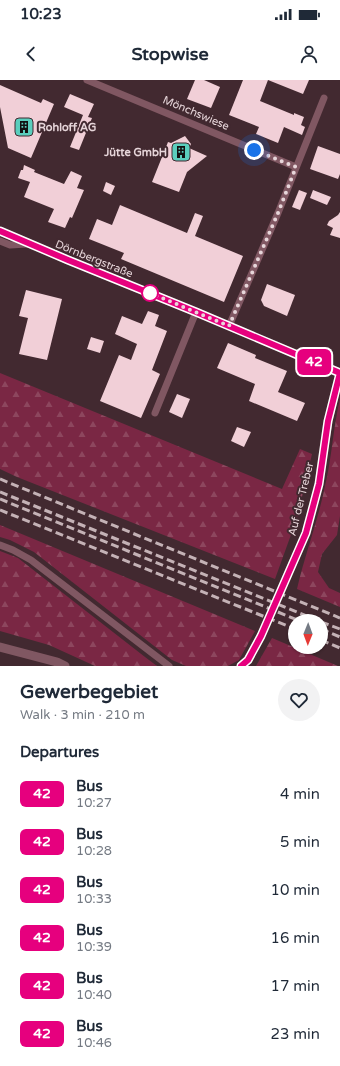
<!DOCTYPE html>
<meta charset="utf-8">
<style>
:root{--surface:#fff;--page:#f2f2f3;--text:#1f2937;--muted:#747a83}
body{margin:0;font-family:"Varela Round",sans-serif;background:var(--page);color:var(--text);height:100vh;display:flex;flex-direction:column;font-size:15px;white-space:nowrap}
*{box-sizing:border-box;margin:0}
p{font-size:13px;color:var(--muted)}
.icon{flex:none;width:22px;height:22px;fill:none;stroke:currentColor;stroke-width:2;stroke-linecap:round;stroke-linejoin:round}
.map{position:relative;height:586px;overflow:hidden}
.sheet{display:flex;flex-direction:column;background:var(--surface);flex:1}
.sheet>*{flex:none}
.badge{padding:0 8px;border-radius:6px;font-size:14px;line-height:26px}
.needle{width:26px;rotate:181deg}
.tools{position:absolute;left:288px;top:534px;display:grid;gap:8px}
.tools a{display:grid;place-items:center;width:40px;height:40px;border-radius:50%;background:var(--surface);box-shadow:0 1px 3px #0004;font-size:20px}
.you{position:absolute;width:20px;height:20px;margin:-10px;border:3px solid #fff;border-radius:50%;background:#1a73e8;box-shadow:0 0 0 6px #1a73e833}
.map>.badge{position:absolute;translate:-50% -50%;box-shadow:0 0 0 2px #fff}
h2{padding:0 20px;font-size:15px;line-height:36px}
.round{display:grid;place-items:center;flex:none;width:42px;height:42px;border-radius:21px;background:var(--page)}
.head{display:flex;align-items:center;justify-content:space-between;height:68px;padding:0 20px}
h1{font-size:19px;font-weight:700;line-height:30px}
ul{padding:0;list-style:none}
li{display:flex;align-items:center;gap:12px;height:48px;padding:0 20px}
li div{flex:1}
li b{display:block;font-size:15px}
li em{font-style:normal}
li .badge{min-width:44px;font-weight:700;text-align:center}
.status{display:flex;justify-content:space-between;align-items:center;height:28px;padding:0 20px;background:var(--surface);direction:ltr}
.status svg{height:11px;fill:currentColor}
header{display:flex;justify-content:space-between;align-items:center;height:52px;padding:0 20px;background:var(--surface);font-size:18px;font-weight:700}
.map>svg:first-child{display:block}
.forest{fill:url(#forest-firs)}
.building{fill:#f1cfd7}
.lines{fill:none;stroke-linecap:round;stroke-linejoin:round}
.minor{stroke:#805762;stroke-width:7}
.tertiary{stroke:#805762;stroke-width:9}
.rail{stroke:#c4b2b6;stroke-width:3;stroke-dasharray:8 4;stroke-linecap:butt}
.line-casing{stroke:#fff;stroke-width:9}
.line{stroke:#e6007e;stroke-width:6}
.walk{stroke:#e7d6da;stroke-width:4;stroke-dasharray:0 7.2}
.stop-dot{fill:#fff;stroke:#e6007e;stroke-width:2}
.labels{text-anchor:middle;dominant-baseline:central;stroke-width:4;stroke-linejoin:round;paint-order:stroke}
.street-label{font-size:11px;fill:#e7d6da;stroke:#422930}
.poi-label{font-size:11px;font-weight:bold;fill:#e7d6da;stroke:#422930;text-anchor:start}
</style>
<div class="status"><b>10:23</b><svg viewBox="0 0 49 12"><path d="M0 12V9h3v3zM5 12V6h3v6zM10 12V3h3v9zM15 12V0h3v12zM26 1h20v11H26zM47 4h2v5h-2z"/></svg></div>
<header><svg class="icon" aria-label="back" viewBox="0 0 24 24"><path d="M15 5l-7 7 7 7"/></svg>Stopwise<svg class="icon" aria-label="person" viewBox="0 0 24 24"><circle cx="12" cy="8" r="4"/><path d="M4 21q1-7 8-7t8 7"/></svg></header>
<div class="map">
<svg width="340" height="586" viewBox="0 0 340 586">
<defs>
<pattern id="forest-firs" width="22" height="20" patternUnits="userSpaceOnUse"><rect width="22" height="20" fill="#7a2744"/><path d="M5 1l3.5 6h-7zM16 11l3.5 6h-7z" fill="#8d465e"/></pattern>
</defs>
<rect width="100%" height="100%" fill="#422930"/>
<g class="forest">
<path d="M0,293L282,409L300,369L312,374L297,438L275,499L17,397L0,389Z"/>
<path d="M340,319V436L337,455L322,474L318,492L329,508L340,513V527L297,509C305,474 318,441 325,406C332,377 333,348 340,319Z"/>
<path d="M0,445L255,551L239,580L228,586H186L172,580L34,472L10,460L0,457Z"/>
<path d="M0,471L18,478L145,577L157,586H95L49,565L0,551Z"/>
<path d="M272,558L338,586H256Z"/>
</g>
<g class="building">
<path d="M195,0H204L220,7L211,28L187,19Z"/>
<path d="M243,0H309L303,14L268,0L260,21L294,35V33L304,37L301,45L305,47L302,55L284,47L278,63L256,54L259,47L229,35Z"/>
<path d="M0,5L41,23L43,19L54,24L31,78L8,68L0,27Z"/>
<path d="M70,14L94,24L88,37L92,38L79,70L70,67L83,35L64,27Z"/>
<path d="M185,56L191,64L189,68L207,76L187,92L179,112L152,102L168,62L171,63Z"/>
<path d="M318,66L340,74V94L338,99L310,89Z"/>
<path d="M24,85L35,90L34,92L64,104L71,91L82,96L77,108L84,110L72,138L70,137L65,148L48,142L54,129L24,117L30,102L18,98L21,90H23Z"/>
<path d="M106,102L115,106L111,115L103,111Z"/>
<path d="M299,110L307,113L300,130L292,127Z"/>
<path d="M313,110L331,117L327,125L310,118Z"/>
<path d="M120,125L187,153L195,133L203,136L195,156L243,176L224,222L121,179L124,173L89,159L97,139L112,145Z"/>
<path d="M340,132V158L330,155L333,148L327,145L329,141L338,135Z"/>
<path d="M267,204L295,215L287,236L264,226L261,220Z"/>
<path d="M26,210L62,219L47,280L19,274L28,238L19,236Z"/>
<path d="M148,231L159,235L155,246L167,251L152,290L160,294L141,338L100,321L119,275L131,280L137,264L115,254L122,236L142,244Z"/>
<path d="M91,257L104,261L100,273L87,269Z"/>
<path d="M228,263L256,275L255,278L287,291L278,312L305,323L297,341L249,321L255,304L217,288Z"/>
<path d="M177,314L190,319L182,338L169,332Z"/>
<path d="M237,347L251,352L244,367L231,361Z"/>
</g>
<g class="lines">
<g class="minor">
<path d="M87,0L296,87"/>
<path d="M0,151L68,180L196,232L340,293"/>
<path d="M0,161L10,165L27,164"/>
<path d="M229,246L278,133L324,18"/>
<path d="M155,333L196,232"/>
<path d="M0,465L13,470L31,480L169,586"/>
<path d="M241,586L248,580L261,556L306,453L319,404L329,341L340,293"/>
</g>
<path class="tertiary" d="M0,567L57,582L65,586"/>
<g class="rail">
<path d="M0,399L340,538"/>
<path d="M0,412L319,541"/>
<path d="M0,419L300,541"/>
<path d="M0,430L295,549"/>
<path d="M321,542L340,549"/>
<path d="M321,549L340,557"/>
<path d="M321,560L340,568"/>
</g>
</g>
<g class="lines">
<defs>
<path id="line" d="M0,151L68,180L196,232L340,293L328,341L319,404L306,453L261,556L248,580L241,586"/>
</defs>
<use href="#line" class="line-casing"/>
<use href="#line" class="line"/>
<path class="walk" d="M150,213L229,246L278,133L296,87L254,70"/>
</g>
<defs>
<symbol id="building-square" viewBox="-11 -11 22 22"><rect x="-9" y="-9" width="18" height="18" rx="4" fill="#5acebd" stroke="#422930"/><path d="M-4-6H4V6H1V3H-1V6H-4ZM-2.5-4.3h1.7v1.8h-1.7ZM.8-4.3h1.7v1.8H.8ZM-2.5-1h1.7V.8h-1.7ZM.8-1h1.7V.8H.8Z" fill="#111"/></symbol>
</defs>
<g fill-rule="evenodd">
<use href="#building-square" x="13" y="36" width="22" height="22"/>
<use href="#building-square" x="170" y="61" width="22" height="22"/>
</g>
<circle class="stop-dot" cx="150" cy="213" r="8"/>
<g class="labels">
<g class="street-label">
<text transform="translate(196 33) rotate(23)">Mönchswiese</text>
<text transform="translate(94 179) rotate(22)">Dörnbergstraße</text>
<text transform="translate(301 419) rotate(-76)">Auf der Treber</text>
</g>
<g class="poi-label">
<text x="38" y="47">Rohloff AG</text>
<text x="167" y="72" text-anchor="end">Jütte GmbH</text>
</g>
</g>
</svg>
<div class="tools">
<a><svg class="needle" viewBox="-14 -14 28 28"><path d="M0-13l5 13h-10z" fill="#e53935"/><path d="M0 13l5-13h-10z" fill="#747a83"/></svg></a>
</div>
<div class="you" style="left:254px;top:70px"></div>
<b class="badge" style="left:314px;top:282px;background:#e6007e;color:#fff">42</b>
</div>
<section class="sheet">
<div class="head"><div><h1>Gewerbegebiet</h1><p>Walk · 3 min · 210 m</p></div><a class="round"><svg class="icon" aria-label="heart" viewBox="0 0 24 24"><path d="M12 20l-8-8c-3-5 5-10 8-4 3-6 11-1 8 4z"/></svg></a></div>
<h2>Departures</h2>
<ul>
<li><span class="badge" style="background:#e6007e;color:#fff">42</span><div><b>Bus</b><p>10:27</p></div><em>4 min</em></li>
<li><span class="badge" style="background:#e6007e;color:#fff">42</span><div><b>Bus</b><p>10:28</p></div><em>5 min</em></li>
<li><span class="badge" style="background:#e6007e;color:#fff">42</span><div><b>Bus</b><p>10:33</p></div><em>10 min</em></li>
<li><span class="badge" style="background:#e6007e;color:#fff">42</span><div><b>Bus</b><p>10:39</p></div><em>16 min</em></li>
<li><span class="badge" style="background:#e6007e;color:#fff">42</span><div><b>Bus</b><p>10:40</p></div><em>17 min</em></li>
<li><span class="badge" style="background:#e6007e;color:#fff">42</span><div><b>Bus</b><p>10:46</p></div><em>23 min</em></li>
</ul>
</section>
